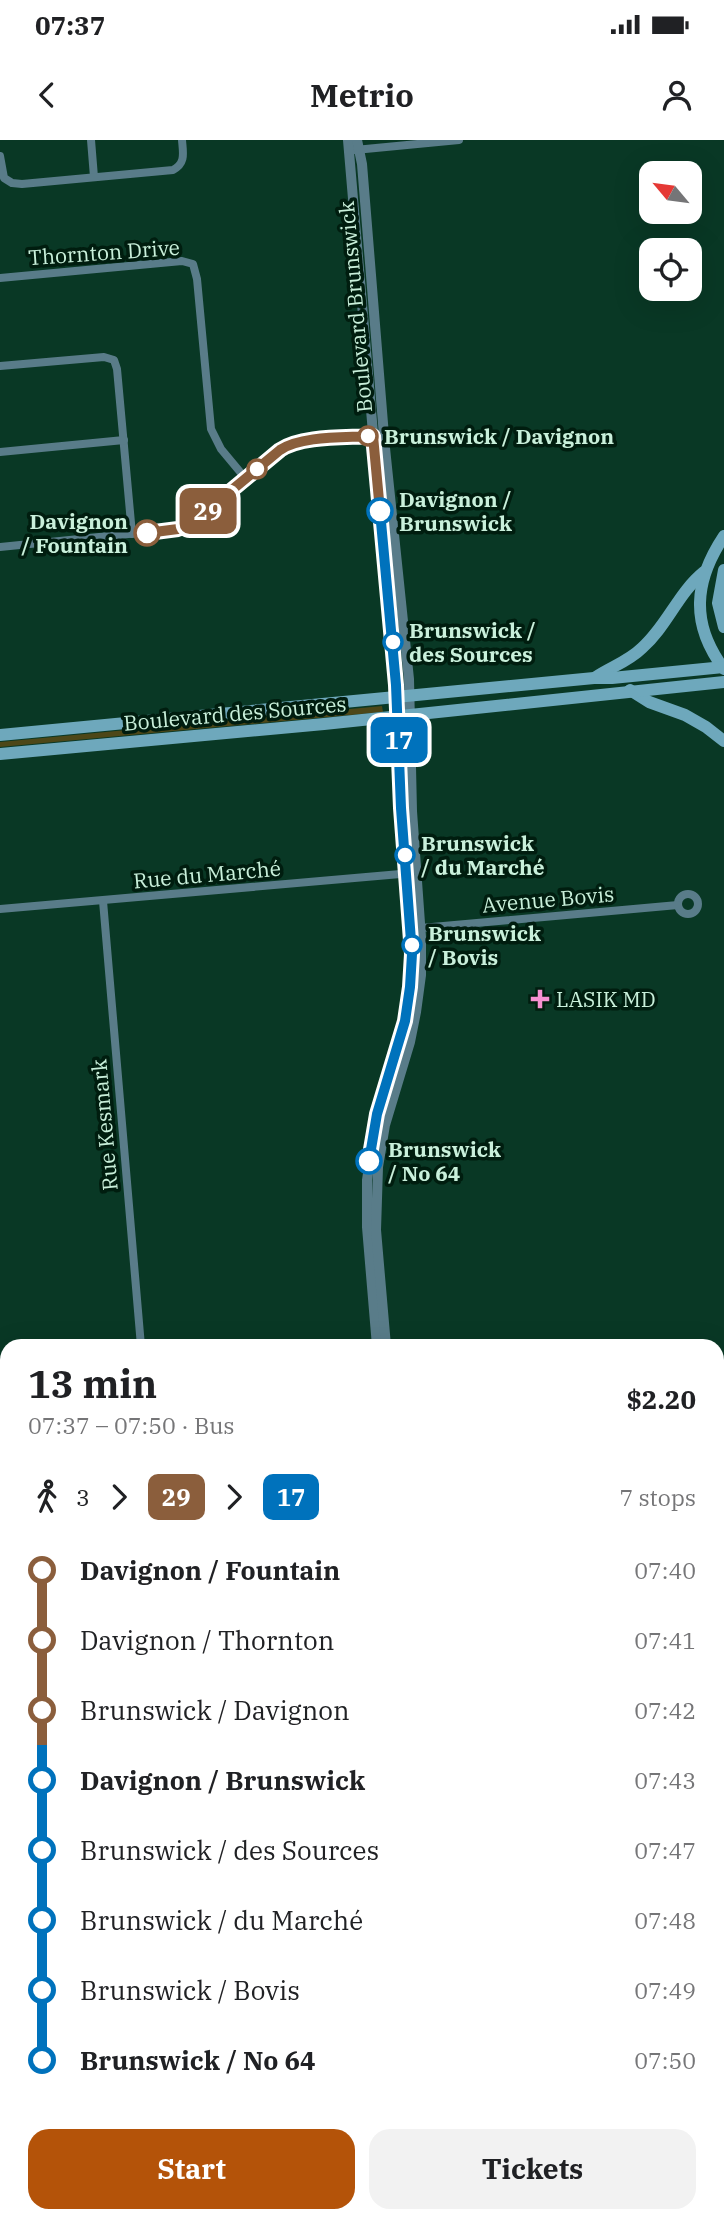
<!DOCTYPE html>
<meta charset="utf-8">
<style>
:root{--surface:#fff;--page:#f2f2f2;--text:#202124;--muted:#757577;--accent:#b45309}
body{margin:0;font-family:"IBM Plex Serif",serif;background:var(--page);color:var(--text);height:100vh;display:flex;flex-direction:column;font-size:26px;white-space:nowrap}
*{box-sizing:border-box;margin:0}
p{font-size:23px;color:var(--muted)}
.icon{flex:none;width:38px;height:38px;fill:none;stroke:currentColor;stroke-width:2;stroke-linecap:round;stroke-linejoin:round}
.map{position:relative;flex:1;overflow:hidden}
.sheet{position:absolute;left:0px;top:1199px;width:724px;height:884px;display:flex;flex-direction:column;background:var(--surface);border-radius:21px 21px 0 0;box-shadow:0 7px 28px #0002}
.sheet>*{flex:none}
.badge{padding:0 14px;border-radius:10px;font-size:24px;line-height:46px}
.needle{width:46px;rotate:299deg}
.tools{position:absolute;left:639px;top:21px;display:grid;gap:14px}
.tools a{display:grid;place-items:center;width:63px;height:63px;border-radius:14px;background:var(--surface);box-shadow:0 7px 28px #0002;font-size:35px}
.map>.badge{position:absolute;translate:-50% -50%;box-shadow:0 0 0 4px #fff}
.legs{display:flex;align-items:center;gap:10px;height:77px;padding:0 28px;font-size:23px}
.legs p{margin-inline-start:auto}
.overview{display:flex;align-items:center;justify-content:space-between;height:119px;padding:0 28px}
h1{font-size:38px;font-weight:700;line-height:52px}
.action{display:flex;gap:14px;margin-top:auto;padding:14px 28px}
.action a{flex:1;height:80px;border-radius:21px;background:var(--accent);color:#fff;font-size:28px;font-weight:700;line-height:80px;text-align:center}
.action a+a{background:var(--page);color:var(--text)}
ul{padding:0 28px;list-style:none}
li{display:flex;align-items:center;gap:24px;height:70px;font-size:26px}
li i{display:grid;place-items:center;width:10px;height:100%;margin:0 9px;background:currentColor}
li i::after{content:'';width:18px;height:18px;margin:-9px;border:5px solid;border-radius:50%;background:var(--surface)}
li p{margin-inline-start:auto}
li:first-child i{background:linear-gradient(#0000 50%,currentColor 0)}
li:last-child i{background:linear-gradient(currentColor 50%,#0000 0)}
.status{display:flex;justify-content:space-between;align-items:center;height:49px;padding:0 35px;background:var(--surface);direction:ltr}
.status svg{height:19px;fill:currentColor}
header{display:flex;justify-content:space-between;align-items:center;height:91px;padding:0 28px;background:var(--surface);font-size:32px;font-weight:700}
.map>svg:first-child{display:block}
.green{fill:#4d4718}
.lines{fill:none;stroke-linecap:round;stroke-linejoin:round}
.minor{stroke:#597c89;stroke-width:8}
.tertiary{stroke:#597c89;stroke-width:10}
.secondary{stroke:#6ea8bc;stroke-width:12}
.line-1-casing{stroke:#fff;stroke-width:16}
.line-2-casing{stroke:#fff;stroke-width:16}
.line-1{stroke:#8b5e3c;stroke-width:10}
.line-2{stroke:#0072bc;stroke-width:10}
.stop-1-dot{fill:#fff;stroke:#8b5e3c;stroke-width:3.5}
.stop-2-dot{fill:#fff;stroke:#0072bc;stroke-width:3.5}
.poi-dot{fill:#f591d2;stroke:#001d0f;stroke-width:2.5}
.labels{text-anchor:middle;dominant-baseline:central;stroke-width:7;stroke-linejoin:round;paint-order:stroke}
.street-label{font-size:21px;fill:#c9f0db;stroke:#001d0f}
.stop-label{font-size:21px;font-weight:bold;fill:#c9f0db;stroke:#001d0f;text-anchor:start}
.poi-label{font-size:21px;fill:#c9f0db;stroke:#001d0f;text-anchor:start}
</style>
<div class="status"><b>07:37</b><svg viewBox="0 0 49 12"><path d="M0 12V9h3v3zM5 12V6h3v6zM10 12V3h3v9zM15 12V0h3v12zM26 1h20v11H26zM47 4h2v5h-2z"/></svg></div>
<header><svg class="icon" aria-label="back" viewBox="0 0 24 24"><path d="M15 5l-7 7 7 7"/></svg>Metrio<svg class="icon" aria-label="person" viewBox="0 0 24 24"><circle cx="12" cy="8" r="4"/><path d="M4 21q1-7 8-7t8 7"/></svg></header>
<div class="map">
<svg width="724" height="2082" viewBox="0 0 724 2082">
<rect width="100%" height="100%" fill="#093825"/>
<g class="green">
<path d="M382,566L383,572L0,607V602Z"/>
<path d="M7,1311V1719L0,1720V1312Z"/>
</g>
<g class="lines">
<g class="minor">
<path d="M91,0L94,37"/>
<path d="M355,10L459,0"/>
<path d="M0,16L4,38L12,43L22,44L173,30C186,23 183,13 182,0"/>
<path d="M0,138L182,121L193,124L197,139L211,289L221,309L246,339"/>
<path d="M0,226L104,217L114,220L117,229L132,394"/>
<path d="M0,312L124,300"/>
<path d="M0,407L178,389L197,380L286,306L312,301L385,294"/>
<circle cx="688" cy="764" r="10"/>
<path d="M103,761L141,1206"/>
<path d="M0,769L412,733"/>
<path d="M421,788L678,765"/>
<path d="M718,1240H724"/>
<path d="M0,1730L7,1729"/>
<path d="M628,2076V2082"/>
</g>
<g class="tertiary">
<path d="M348,0L384,422L392,496L401,668L412,805L411,838L405,881L377,974L367,1040V1087L377,1206"/>
<path d="M357,0L362,24L385,308L409,539L412,671L421,797V835L416,872L410,902L385,985L378,1027L376,1090L386,1206"/>
<path d="M0,1300L7,1299"/>
<path d="M426,2076V2082"/>
<path d="M435,2076L436,2082"/>
</g>
<g class="secondary">
<path d="M724,396C694,441 690,484 724,529"/>
<path d="M724,430L718,463L724,487"/>
<path d="M596,537C611,527 629,521 642,508C667,486 678,453 704,432"/>
<path d="M630,550L649,562L685,575L706,587L724,601"/>
<path d="M0,595L594,538H612L724,527"/>
<path d="M0,614L324,584L724,542"/>
</g>
</g>
<g class="lines">
<defs>
<path id="line-1" d="M147,393L178,389L192,383L280,310C302,295 347,298 373,296L380,371"/>
<path id="line-2" d="M369,1021L377,974L405,881L410,847L412,814L401,668L396,545L380,371"/>
</defs>
<use href="#line-1" class="line-1-casing"/>
<use href="#line-2" class="line-2-casing"/>
<use href="#line-1" class="line-1"/>
<use href="#line-2" class="line-2"/>
</g>
<g class="stop-1-dot">
<circle cx="368" cy="296" r="9"/>
<circle cx="257" cy="329" r="9"/>
<circle cx="147" cy="393" r="12"/>
</g>
<g class="stop-2-dot">
<circle cx="380" cy="371" r="12"/>
<circle cx="393" cy="502" r="9"/>
<circle cx="405" cy="715" r="9"/>
<circle cx="412" cy="805" r="9"/>
<circle cx="369" cy="1021" r="12"/>
</g>
<path class="poi-dot" d="M536.5 848.5h7v7h7v7h-7v7h-7v-7h-7v-7h7z"/>
<g class="labels">
<g class="street-label">
<text transform="translate(104 112) rotate(-4)">Thornton Drive</text>
<text transform="translate(355 167) rotate(-95)">Boulevard Brunswick</text>
<text transform="translate(235 573) rotate(-5)">Boulevard des Sources</text>
<text transform="translate(207 734) rotate(-5)">Rue du Marché</text>
<text transform="translate(548 759) rotate(-5)">Avenue Bovis</text>
<text transform="translate(104 985) rotate(-95)">Rue Kesmark</text>
</g>
<g class="stop-label">
<text x="384" y="296">Brunswick / Davignon</text>
<text x="399" y="359">Davignon /<tspan x="399" dy="24">Brunswick</tspan></text>
<text x="128" y="381" text-anchor="end">Davignon<tspan x="128" dy="24">/ Fountain</tspan></text>
<text x="409" y="490">Brunswick /<tspan x="409" dy="24">des Sources</tspan></text>
<text x="421" y="703">Brunswick<tspan x="421" dy="24">/ du Marché</tspan></text>
<text x="428" y="793">Brunswick<tspan x="428" dy="24">/ Bovis</tspan></text>
<text x="388" y="1009">Brunswick<tspan x="388" dy="24">/ No 64</tspan></text>
</g>
<g class="poi-label">
<text x="556" y="859">LASIK MD</text>
</g>
</g>
</svg>
<div class="tools">
<a><svg class="needle" viewBox="-14 -14 28 28"><path d="M0-13l5 13h-10z" fill="#e53935"/><path d="M0 13l5-13h-10z" fill="#757577"/></svg></a>
<a><svg class="icon" aria-label="locate" viewBox="0 0 24 24"><circle cx="12" cy="12" r="6"/><path d="M12 2v4M12 18v4M2 12h4M18 12h4"/></svg></a>
</div>
<b class="badge" style="left:208px;top:371px;background:#8b5e3c;color:#fff">29</b>
<b class="badge" style="left:399px;top:600px;background:#0072bc;color:#fff">17</b>
<section class="sheet">
<div class="overview"><div><h1>13 min</h1><p>07:37 – 07:50 · Bus</p></div><b>$2.20</b></div>
<div class="legs"><svg class="icon" aria-label="walk" viewBox="0 0 24 24"><circle cx="13" cy="4" r="2"/><path d="M13 8l-2 6 4 7M11 14l-3 7M7 12l3-4h3l4 4"/></svg>3<svg class="icon" aria-label="forward" viewBox="0 0 24 24"><path d="M9 5l7 7-7 7"/></svg><b class="badge" style="background:#8b5e3c;color:#fff">29</b><svg class="icon" aria-label="forward" viewBox="0 0 24 24"><path d="M9 5l7 7-7 7"/></svg><b class="badge" style="background:#0072bc;color:#fff">17</b><p>7 stops</p></div>
<ul>
<li><i style="color:#8b5e3c"></i><b>Davignon / Fountain</b><p>07:40</p></li>
<li><i style="color:#8b5e3c"></i><span>Davignon / Thornton</span><p>07:41</p></li>
<li><i style="color:#8b5e3c"></i><span>Brunswick / Davignon</span><p>07:42</p></li>
<li><i style="color:#0072bc"></i><b>Davignon / Brunswick</b><p>07:43</p></li>
<li><i style="color:#0072bc"></i><span>Brunswick / des Sources</span><p>07:47</p></li>
<li><i style="color:#0072bc"></i><span>Brunswick / du Marché</span><p>07:48</p></li>
<li><i style="color:#0072bc"></i><span>Brunswick / Bovis</span><p>07:49</p></li>
<li><i style="color:#0072bc"></i><b>Brunswick / No 64</b><p>07:50</p></li>
</ul>
<div class="action"><a>Start</a><a>Tickets</a></div>
</section>
</div>
